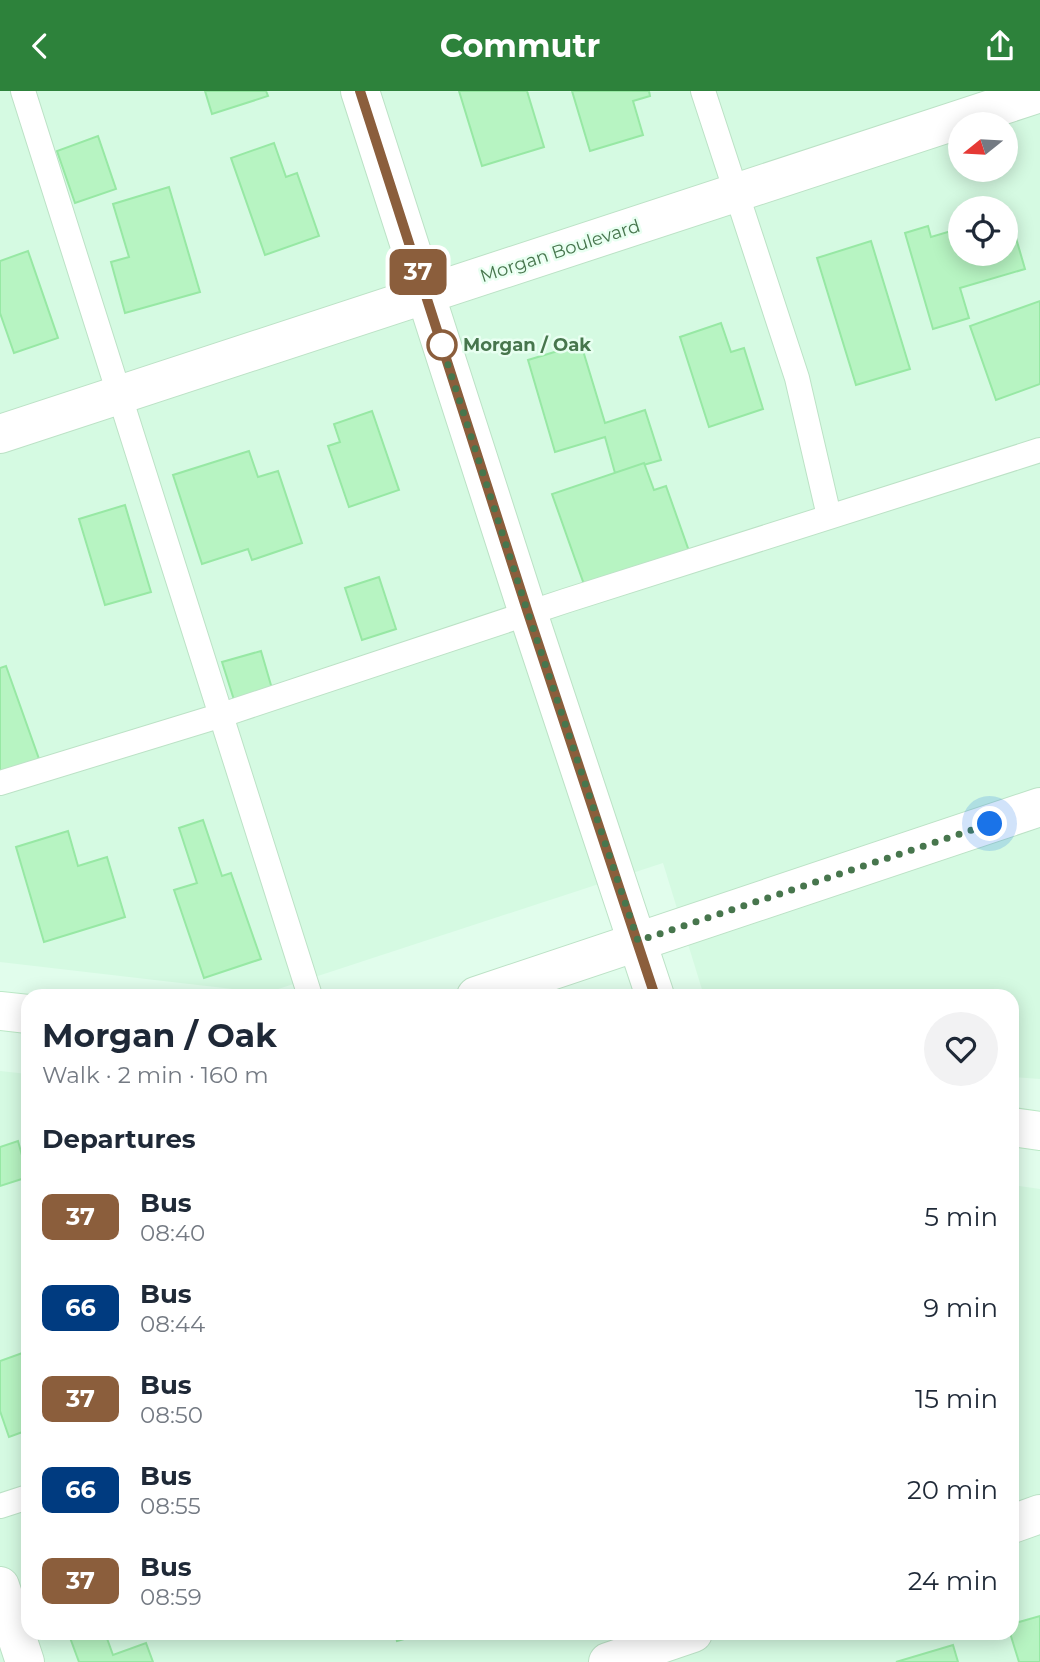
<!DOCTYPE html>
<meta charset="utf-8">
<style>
:root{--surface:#fff;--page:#f2f2f3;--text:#1f2937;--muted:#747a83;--accent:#2d823b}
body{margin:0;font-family:Montserrat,sans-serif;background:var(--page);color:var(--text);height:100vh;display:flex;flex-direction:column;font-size:26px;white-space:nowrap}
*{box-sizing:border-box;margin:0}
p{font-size:23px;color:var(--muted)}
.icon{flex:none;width:38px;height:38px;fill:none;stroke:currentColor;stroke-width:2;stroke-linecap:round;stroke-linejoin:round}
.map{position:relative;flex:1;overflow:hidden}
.side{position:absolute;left:21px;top:898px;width:998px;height:651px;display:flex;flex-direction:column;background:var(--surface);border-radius:21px;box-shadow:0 4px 18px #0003}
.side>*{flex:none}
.badge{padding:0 14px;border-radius:10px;font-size:24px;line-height:46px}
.needle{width:46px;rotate:252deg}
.buttons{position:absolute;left:948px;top:21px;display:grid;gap:14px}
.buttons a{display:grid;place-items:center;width:70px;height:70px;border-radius:50%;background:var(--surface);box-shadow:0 4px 18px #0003;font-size:35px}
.you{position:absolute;width:35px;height:35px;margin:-18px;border:5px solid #fff;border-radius:50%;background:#1a73e8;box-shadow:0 0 0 10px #1a73e833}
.map>.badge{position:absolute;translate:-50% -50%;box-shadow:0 0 0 4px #fff}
h2{padding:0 21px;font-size:26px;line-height:63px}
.round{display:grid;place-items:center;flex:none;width:74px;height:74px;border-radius:37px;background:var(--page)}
.head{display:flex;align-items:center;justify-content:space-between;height:119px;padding:0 21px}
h1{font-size:33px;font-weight:700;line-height:52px}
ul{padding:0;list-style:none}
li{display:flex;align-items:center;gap:21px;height:91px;padding:0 21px}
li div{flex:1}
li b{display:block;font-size:26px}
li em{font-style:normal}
li .badge{min-width:77px;font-weight:700;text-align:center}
header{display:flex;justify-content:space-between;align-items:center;height:91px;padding:0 21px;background:var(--accent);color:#fff;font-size:32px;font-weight:700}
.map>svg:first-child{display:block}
.residential{fill:#d5fae2;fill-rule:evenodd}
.building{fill:#b7f4c2;stroke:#97e8a4;stroke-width:2}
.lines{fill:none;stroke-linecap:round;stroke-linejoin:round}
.service-casing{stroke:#bce2c6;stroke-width:26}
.minor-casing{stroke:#bce2c6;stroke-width:40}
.tertiary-casing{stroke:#bce2c6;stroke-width:40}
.secondary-casing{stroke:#bce9c7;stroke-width:40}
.service{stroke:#fff;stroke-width:24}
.minor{stroke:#fff;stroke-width:38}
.tertiary{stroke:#fff;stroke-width:38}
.secondary{stroke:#fff;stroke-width:38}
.line-casing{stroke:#fff;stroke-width:16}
.line{stroke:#8b5e3c;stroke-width:10}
.walk{stroke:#47764d;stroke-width:7;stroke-dasharray:0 12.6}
.stop-dot{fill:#fff;stroke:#8b5e3c;stroke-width:3.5}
.labels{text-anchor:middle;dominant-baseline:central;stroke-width:5;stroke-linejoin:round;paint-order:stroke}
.street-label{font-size:18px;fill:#47764d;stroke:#e8fff1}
.stop-label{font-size:18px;font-weight:bold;fill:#47764d;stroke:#e8fff1;text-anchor:start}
</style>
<header><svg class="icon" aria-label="back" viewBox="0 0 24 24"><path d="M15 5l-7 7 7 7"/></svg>Commutr<svg class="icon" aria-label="share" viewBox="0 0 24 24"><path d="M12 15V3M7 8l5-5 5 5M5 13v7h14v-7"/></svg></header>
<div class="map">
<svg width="1040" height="1571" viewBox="0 0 1040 1571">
<rect width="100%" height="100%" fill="#e1fdec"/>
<g class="residential">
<path d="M0,0H1040V988L1012,986V905H704L663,772L266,902L0,871ZM961,33H1006V79H961ZM961,117H1006V163H961Z"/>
<path d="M0,980L28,983V1542H1012V1094L1040,1098V1571H0Z"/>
</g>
<g class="building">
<path d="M205,0H266L268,5L212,23Z"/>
<path d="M459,0H527L544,56L482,75Z"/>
<path d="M572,0H649L650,5L633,10L643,44L590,60Z"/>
<path d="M98,45L116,98L75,112L57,60Z"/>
<path d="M274,52L286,86L297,82L319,145L265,164L231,67Z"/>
<path d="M169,96L200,201L125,222L111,171L129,166L113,113Z"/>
<path d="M1006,123H1009L1025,178L960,197L969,227L933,238L905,142L928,135L931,146L961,137V163H1006Z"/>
<path d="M871,150L910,278L856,294L817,167Z"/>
<path d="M28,160L58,247L14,262L0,222V170Z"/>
<path d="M1040,210V293L996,309L970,235Z"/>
<path d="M721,232L731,261L744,257L763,318L709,336L680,246Z"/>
<path d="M581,253L605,332L645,319L661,369L615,382L605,346L555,361L528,269Z"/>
<path d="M372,320L399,399L349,416L328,355L340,351L334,333Z"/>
<path d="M249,360L258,386L278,380L302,452L252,469L248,458L202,473L173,384Z"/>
<path d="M644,372L654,399L666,395L690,463L586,499L552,403Z"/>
<path d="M125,414L151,501L105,514L79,428Z"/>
<path d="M379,486L396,538L362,549L345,497Z"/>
<path d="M261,560L273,601L235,612L222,571Z"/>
<path d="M6,575L39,668L0,682V577Z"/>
<path d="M203,729L222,785L231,782L261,868L204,887L174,799L197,792L179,737Z"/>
<path d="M68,740L78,775L107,766L125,826L44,851L16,756Z"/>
<path d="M18,1050L28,1086L0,1095V1056Z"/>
<path d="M28,1260V1339L9,1346L0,1320V1270Z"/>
<path d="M1040,1525V1571H1019L1010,1542L1012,1533Z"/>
<path d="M76,1542H105L113,1564L146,1552L153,1571H79L69,1544Z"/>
<path d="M395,1542H426L397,1550Z"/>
<path d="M953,1554L958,1571H896Z"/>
</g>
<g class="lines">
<defs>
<g id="service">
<path d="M23,0L310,905"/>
<path d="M703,0L797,287L829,425"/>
<path d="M0,692L222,624L565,510L1040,359"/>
<path d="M0,1415L28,1406"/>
</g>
<g id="minor">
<path d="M360,0L528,522L655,905"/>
<path d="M476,905L1040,716"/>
<path d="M1012,1433L1040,1423"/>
<path d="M0,1495L25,1571"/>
<path d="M608,1571L693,1542"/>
</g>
<path id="tertiary" d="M0,343L1040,2"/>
<g id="secondary">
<path d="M0,920L28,923"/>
<path d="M1012,1036L1040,1040"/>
</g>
</defs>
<use href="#service" class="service-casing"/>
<use href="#minor" class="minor-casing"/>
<use href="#tertiary" class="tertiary-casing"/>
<use href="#secondary" class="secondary-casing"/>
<use href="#service" class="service"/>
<use href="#minor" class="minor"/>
<use href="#tertiary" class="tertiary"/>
<use href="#secondary" class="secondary"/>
</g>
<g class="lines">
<defs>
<path id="line" d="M360,0L528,522L655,905"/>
</defs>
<use href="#line" class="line-casing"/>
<use href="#line" class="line"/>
<path class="walk" d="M442,254L439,246L528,522L638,850L990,733"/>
</g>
<circle class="stop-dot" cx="442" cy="254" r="14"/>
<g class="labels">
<g class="street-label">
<text transform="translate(560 160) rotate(-18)">Morgan Boulevard</text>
</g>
<g class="stop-label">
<text x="463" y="254">Morgan / Oak</text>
</g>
</g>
</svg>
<div class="buttons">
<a><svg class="needle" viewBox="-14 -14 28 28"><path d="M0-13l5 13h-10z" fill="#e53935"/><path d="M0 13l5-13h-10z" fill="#747a83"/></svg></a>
<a><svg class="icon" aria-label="locate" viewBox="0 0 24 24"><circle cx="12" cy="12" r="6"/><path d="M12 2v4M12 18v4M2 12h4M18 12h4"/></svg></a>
</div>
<div class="you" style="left:990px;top:733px"></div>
<b class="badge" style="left:418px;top:181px;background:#8b5e3c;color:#fff">37</b>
<section class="side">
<div class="head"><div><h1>Morgan / Oak</h1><p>Walk · 2 min · 160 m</p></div><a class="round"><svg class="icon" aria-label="heart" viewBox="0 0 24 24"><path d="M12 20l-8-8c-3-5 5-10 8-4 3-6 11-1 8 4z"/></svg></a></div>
<h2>Departures</h2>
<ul>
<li><span class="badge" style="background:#8b5e3c;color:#fff">37</span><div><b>Bus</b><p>08:40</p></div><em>5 min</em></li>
<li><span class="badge" style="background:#003b80;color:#fff">66</span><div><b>Bus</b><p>08:44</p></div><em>9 min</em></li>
<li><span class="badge" style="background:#8b5e3c;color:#fff">37</span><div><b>Bus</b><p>08:50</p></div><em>15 min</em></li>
<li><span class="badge" style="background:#003b80;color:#fff">66</span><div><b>Bus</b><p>08:55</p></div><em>20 min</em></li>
<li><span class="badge" style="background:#8b5e3c;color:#fff">37</span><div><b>Bus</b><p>08:59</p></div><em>24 min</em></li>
</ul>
</section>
</div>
